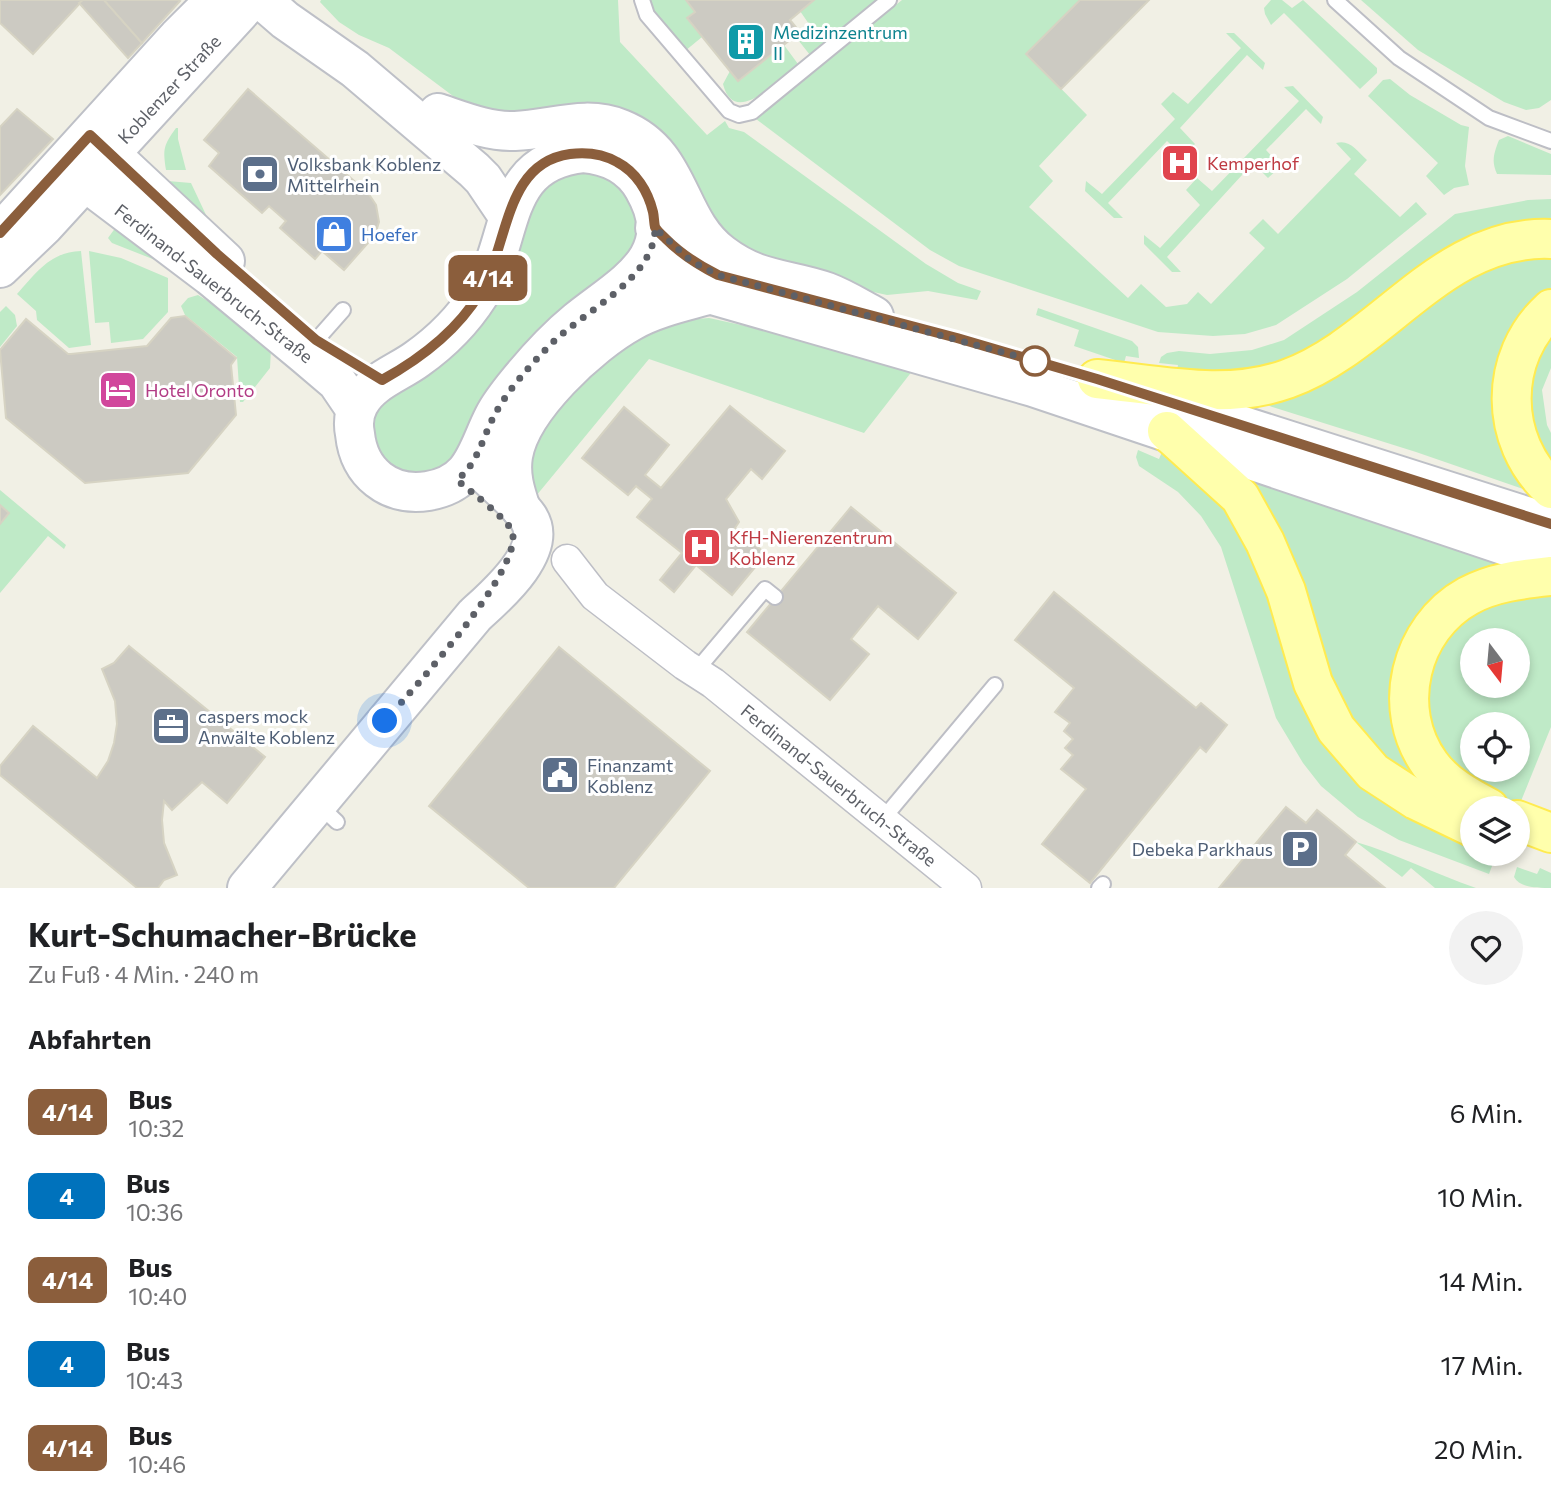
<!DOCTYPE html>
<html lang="de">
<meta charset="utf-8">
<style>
:root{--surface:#fff;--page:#f2f2f2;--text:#202124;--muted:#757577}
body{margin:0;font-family:Commissioner,sans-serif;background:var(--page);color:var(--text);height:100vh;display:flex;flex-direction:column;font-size:26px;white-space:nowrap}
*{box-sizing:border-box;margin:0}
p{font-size:23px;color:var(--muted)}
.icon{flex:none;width:38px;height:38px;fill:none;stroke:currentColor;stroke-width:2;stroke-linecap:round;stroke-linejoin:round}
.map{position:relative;height:888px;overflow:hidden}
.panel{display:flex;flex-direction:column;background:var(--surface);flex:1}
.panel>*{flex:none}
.badge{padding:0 14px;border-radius:10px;font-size:24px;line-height:46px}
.needle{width:46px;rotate:164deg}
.controls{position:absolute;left:1460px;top:628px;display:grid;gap:14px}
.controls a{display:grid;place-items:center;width:70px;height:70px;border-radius:50%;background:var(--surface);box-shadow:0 4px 10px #0003;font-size:35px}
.you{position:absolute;width:35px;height:35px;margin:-18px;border:5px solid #fff;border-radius:50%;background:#1a73e8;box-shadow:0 0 0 10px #1a73e833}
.map>.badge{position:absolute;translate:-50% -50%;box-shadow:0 0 0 4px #fff}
h2{padding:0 28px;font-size:26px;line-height:63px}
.round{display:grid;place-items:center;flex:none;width:74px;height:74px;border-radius:37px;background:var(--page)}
.summary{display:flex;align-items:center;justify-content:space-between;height:119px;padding:0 28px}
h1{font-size:33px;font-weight:700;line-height:52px}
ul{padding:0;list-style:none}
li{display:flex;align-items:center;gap:21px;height:84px;padding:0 28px}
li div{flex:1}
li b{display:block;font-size:26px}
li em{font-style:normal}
li .badge{min-width:77px;font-weight:700;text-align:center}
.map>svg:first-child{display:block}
.green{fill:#bfeac7;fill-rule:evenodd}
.building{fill:#cccac2;stroke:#d6d3c3;stroke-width:2}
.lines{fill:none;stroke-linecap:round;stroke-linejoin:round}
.lane-casing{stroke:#bdbec5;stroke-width:18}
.street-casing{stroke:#bdbec5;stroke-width:33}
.secondary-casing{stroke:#bec0c7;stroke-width:42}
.primary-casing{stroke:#ffeb50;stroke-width:42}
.lane{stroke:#fff;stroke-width:14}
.street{stroke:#fff;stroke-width:30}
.secondary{stroke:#fff;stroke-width:38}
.primary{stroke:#ffffac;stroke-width:38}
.line-casing{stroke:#fff;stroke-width:16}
.line{stroke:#8b5e3c;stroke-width:10}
.walk{stroke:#5d6067;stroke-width:7;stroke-dasharray:0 12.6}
.stop-dot{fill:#fff;stroke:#8b5e3c;stroke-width:3.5}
.labels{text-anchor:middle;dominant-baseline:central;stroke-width:6;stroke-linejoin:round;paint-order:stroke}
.culture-label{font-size:18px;fill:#0d838f;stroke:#fff;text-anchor:start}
.street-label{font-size:18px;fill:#5d6067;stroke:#fff}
.health-label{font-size:18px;fill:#be3a42;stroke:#fff;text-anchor:start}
.service-label{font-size:18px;fill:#4e5e75;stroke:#fff;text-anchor:start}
.shop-label{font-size:18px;fill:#366cbe;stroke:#fff;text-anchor:start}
.hotel-label{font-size:18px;fill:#b23c85;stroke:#fff;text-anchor:start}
</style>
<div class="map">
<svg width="1551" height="888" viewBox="0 0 1551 888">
<rect width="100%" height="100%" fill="#f1f0e5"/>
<g class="green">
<path d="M321,0H618L620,42L707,135L725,121L729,128L744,132L926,264L958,283L981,291L977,300L928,291L887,295L787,273L499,114L457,99L389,48L359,35L339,22L320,2Z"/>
<path d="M650,0H686L695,12L687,19L702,37L685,51L654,11Z"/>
<path d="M814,0H879L810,55L795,36L809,24L800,11Z"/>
<path d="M902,0H1080L1027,54L1087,115L1039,166L1053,181L1029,207L1128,298L1141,284L1166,307L1187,304L1198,292L1211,304L1265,248L1249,233L1263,219L1278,234L1351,159L1336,143C1350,139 1357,151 1367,160L1354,174L1400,217L1416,202L1427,214L1347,279L1276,325L1245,334L1213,336L1158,332L959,266L930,250L756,119Z"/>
<path d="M1271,0H1282L1292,8L1303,0L1377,68V73L1360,89L1284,13L1271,25L1265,14L1264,8Z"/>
<path d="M1361,0H1551V100L1539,108L1526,110L1504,102L1418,50Z"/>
<path d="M1226,33H1234L1265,63L1263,70L1247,55L1180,128L1195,144L1183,156L1167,141L1108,203L1123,218H1114L1085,191L1086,181L1102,194L1175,119L1161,104L1173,92L1188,104L1241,48Z"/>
<path d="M784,45L798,64C781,78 734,129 723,84L730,71L739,81Z"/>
<path d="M1390,79L1410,95L1461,125L1469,127L1465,166L1469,185L1454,188L1444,195L1426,176L1438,163L1368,96L1383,80Z"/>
<path d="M1293,86L1323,117L1321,124L1306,109L1266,150L1281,166L1268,178L1253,163L1167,257L1181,272H1172L1144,244V235L1160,248L1200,205L1186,190L1197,178L1212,191L1299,101L1284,87Z"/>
<path d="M176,128H178V139L186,170H166C163,149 163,146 176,128Z"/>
<path d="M1508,136L1551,154V175L1497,174C1491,161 1494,153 1499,140Z"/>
<path d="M577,167L620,178L641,223L631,253L456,463L418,479L382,467L368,415L541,186Z"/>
<path d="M156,180L191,183L207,217L220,236Z"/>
<path d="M1551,199V228L1265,373L1176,374L1178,365L1159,363L1161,357L1167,353L1179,351L1210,354L1252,350L1284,340L1357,292L1455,214L1528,200Z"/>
<path d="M116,227L173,267L112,243L108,238Z"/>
<path d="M81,251L91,345L69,348L37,320L36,311L17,294C36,273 50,252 81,251Z"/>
<path d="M89,251L121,258L168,278V312L143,339L111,343L109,322L95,323Z"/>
<path d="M1551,254V291L1528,310L1532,492L1416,452L1263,404L1430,299L1502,261Z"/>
<path d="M198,295L219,308L271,349L270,368L243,402H240L237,357L185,315L181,306L188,298Z"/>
<path d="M6,306L15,315L17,326L0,347V312Z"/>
<path d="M1038,308L1132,341L1138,347L1139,358L1126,356L1124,363L1074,346L1079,330L1036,315Z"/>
<path d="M709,318L871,353L913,370L864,433L649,359L536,496L529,471L535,436L601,359L671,321Z"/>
<path d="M1551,328V368L1542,390L1547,425L1551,433V469L1540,456L1523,391Z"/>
<path d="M1138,450L1159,459L1162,452L1219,496L1254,548L1304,700L1472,836V854H1490L1492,866L1489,874L1399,840L1358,817L1321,786L1303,763L1276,718L1221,547L1201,516L1178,492L1139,466L1136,457Z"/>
<path d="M1238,473L1507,564L1411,634L1441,792L1392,767L1355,733Z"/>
<path d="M0,490L66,545L64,549L48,536L0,593V524L9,513L0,505Z"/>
<path d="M1519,593L1551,596V727L1519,806L1489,794L1452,773L1422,715L1431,652L1469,609ZM1472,640H1517V686H1472ZM1472,724H1517V770H1472Z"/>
<path d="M1356,842C1397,854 1435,874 1476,888H1435L1411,868L1402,877Z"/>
<path d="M1517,867L1537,874L1540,868L1551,873V888C1538,888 1520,888 1514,877Z"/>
</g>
<g class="building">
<path d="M0,0H83L33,54L0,23Z"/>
<path d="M83,0H104L142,43L128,58L79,3Z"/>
<path d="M104,0H178L180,1L142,43Z"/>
<path d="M686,0H814L790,20L800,32L738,81L687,18L695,12Z"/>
<path d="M1080,0H1149L1061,89L1026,54Z"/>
<path d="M248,89L368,193L376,205L379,222L375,235L344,270L322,251L315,259L280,228L286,221L269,206L262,213L209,166L219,153L204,140Z"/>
<path d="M17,109L53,139L0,195V127Z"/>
<path d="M185,316L236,358L231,365L236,415L188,473L85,483L6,418L0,350L26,319L68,354H71L147,346L171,318Z"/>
<path d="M730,406L785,451L762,479L751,469L726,499L739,522L735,528L766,554L732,595L696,565L674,592L660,580L682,553L637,517L652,499L636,486L628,495L582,458L624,407L669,445L645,475L661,488Z"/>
<path d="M0,505L9,513L0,524Z"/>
<path d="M851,507L956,593L918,639L878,606L851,639L869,654L830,700L747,632Z"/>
<path d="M1054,592L1196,708L1201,703L1227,725L1206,752L1200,747L1090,883L1042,844L1086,789L1061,769L1073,755L1065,748L1073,739L1064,731L1070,723L1055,712L1074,688L1015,640Z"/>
<path d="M129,646L265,757L227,803L202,782L172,810L164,801L162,820L164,843L177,875L164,880L158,888H137L0,775V766L33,726L97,778L108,761L114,743L117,724L115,701L102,669L114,663Z"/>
<path d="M559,647L710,771L614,888H529L429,806Z"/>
<path d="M1286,807L1306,823L1317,810L1356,842L1345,855L1385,888H1219Z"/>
</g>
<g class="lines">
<defs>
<g id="lane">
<path d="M642,0L647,15L729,111L739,115L752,112L889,0"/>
<path d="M1335,0L1399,58L1489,118L1551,141"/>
<path d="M305,353L343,310"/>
<path d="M695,672L765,589L775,597"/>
<path d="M318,804L337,822"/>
<path d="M882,820L995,685"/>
<path d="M1099,888L1103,884"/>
</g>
<path id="street" d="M567,560L595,596L685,665L713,683L966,888"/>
<g id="secondary">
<path d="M262,0L285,20L355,69L474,170L483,179L508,216"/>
<path d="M438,113C462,121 489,132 515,131C551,130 585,114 621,129C683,154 675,219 722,254C759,282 787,278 827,292C843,298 859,308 874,316"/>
<path d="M90,135L225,261"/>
<path d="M583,153C608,155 631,165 644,189C683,257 621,285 577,321C555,339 536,360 518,382C509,393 500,404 494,416C476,451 474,483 428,491C389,497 359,473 355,434C353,424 354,413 359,404C370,382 398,373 417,359C441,342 463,320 479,295C516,239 497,162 583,153Z"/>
<path d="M63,165L210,276L304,354L337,382L356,410"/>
<path d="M655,228C685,257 701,269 741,282"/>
<path d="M0,233L178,37L215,0"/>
<path d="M0,268L44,226L251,0"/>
<path d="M632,279H652L674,284L1033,387L1551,561"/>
<path d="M1143,394L1551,524"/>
<path d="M521,509C515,491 510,475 513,456C521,408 590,344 632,321C655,308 683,302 708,295"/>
<path d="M247,888L475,615C496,596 550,550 528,517C517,501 489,479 474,463"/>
</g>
<g id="primary">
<path d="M1551,309C1498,357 1499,441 1551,489"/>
<path d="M1097,379C1159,385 1226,401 1287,379C1382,345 1442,234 1551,239"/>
<path d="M1167,431L1240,497L1265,542L1286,591L1313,683L1336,729L1373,772L1416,800L1472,827"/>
<path d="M1489,808C1468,797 1444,784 1430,764C1390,709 1410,628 1468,596C1493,582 1523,579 1551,576"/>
<path d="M1517,820L1551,833"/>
</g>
</defs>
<use href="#lane" class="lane-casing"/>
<use href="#street" class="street-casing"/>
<use href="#secondary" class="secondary-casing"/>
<use href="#primary" class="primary-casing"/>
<use href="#lane" class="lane"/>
<use href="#street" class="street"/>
<use href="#secondary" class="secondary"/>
<use href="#primary" class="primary"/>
</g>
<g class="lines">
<defs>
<path id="line" d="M0,233L90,135L217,254L316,340L382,380C420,359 457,331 480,293C509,247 503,163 570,154C586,152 603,154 617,162C636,172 648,191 653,212C654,216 654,223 655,227C657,231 663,236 666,239C682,255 698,265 718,275L957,338L1097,379L1551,524"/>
</defs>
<use href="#line" class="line-casing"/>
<use href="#line" class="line"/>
<path class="walk" d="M385,721C411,691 525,568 512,531C509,521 468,489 457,480C478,463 482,439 494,416C507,391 528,368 547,348C581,312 655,280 655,228L691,261L718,275L1035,361"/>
</g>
<defs>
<symbol id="building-square" viewBox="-11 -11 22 22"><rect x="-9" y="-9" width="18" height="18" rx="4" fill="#0f9aa8" stroke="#fff"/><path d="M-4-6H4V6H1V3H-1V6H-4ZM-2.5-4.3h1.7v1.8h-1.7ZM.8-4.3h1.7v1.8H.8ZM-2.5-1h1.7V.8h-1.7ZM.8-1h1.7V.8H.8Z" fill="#fff"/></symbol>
<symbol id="hospital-square" viewBox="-11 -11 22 22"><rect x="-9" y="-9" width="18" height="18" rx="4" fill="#e0444e" stroke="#fff"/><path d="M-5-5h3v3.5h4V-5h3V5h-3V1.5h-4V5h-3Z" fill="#fff"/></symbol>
<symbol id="bank-square" viewBox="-11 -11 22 22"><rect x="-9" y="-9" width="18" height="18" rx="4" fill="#5c6f8a" stroke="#fff"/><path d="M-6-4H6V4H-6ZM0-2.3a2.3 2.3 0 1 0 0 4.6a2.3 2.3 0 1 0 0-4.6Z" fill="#fff"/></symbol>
<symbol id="shop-square" viewBox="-11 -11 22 22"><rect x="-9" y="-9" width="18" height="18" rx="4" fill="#3f7fe0" stroke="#fff"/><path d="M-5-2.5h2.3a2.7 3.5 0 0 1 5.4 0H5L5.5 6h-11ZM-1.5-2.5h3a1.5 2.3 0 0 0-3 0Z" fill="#fff"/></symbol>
<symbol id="hotel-square" viewBox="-11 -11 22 22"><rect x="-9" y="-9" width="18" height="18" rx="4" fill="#d1479c" stroke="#fff"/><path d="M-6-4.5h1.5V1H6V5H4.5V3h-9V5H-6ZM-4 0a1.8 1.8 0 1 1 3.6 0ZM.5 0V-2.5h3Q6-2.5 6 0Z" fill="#fff"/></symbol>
<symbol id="office-square" viewBox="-11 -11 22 22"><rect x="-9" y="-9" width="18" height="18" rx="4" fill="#5c6f8a" stroke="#fff"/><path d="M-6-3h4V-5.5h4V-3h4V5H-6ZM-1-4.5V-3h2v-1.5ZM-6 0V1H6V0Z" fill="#fff"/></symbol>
<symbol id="civic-square" viewBox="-11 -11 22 22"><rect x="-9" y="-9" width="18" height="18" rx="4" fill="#5c6f8a" stroke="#fff"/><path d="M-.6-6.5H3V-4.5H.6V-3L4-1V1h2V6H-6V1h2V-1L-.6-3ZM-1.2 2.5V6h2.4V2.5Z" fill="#fff"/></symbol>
<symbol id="parking-square" viewBox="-11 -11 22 22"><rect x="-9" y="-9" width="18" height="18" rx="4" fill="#5c6f8a" stroke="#fff"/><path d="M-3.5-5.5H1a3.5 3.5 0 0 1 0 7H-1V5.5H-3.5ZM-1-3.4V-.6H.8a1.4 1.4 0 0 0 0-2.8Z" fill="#fff"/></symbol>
</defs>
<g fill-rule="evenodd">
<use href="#building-square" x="724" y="20" width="44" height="44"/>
<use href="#hospital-square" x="1158" y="141" width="44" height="44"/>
<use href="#bank-square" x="238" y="152" width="44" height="44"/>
<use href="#shop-square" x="312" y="212" width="44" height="44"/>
<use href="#hotel-square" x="96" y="368" width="44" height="44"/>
<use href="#hospital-square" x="680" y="525" width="44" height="44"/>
<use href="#office-square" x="149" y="704" width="44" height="44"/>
<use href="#civic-square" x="538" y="753" width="44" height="44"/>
<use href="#parking-square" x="1278" y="827" width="44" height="44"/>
</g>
<circle class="stop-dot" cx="1035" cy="361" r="14"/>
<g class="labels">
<g class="culture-label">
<text x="773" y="32">Medizinzentrum<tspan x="773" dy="21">II</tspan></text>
</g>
<g class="street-label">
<text transform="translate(169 89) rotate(-47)">Koblenzer Straße</text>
<text transform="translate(214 283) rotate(38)">Ferdinand-Sauerbruch-Straße</text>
<text transform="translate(839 785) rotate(39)">Ferdinand-Sauerbruch-Straße</text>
</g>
<g class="health-label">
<text x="1207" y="163">Kemperhof</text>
<text x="729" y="537">KfH-Nierenzentrum<tspan x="729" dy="21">Koblenz</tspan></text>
</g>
<g class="service-label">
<text x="287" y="164">Volksbank Koblenz<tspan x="287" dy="21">Mittelrhein</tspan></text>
<text x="198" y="716">caspers mock<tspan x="198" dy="21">Anwälte Koblenz</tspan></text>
<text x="587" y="765">Finanzamt<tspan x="587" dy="21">Koblenz</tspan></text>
<text x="1273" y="849" text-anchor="end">Debeka Parkhaus</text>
</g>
<g class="shop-label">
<text x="361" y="234">Hoefer</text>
</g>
<g class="hotel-label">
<text x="145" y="390">Hotel Oronto</text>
</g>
</g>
</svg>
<div class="controls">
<a><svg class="needle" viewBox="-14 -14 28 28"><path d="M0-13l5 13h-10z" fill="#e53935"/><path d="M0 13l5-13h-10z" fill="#757577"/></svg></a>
<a><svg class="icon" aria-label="locate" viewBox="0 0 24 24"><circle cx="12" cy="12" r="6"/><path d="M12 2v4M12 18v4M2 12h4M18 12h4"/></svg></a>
<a><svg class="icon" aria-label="layers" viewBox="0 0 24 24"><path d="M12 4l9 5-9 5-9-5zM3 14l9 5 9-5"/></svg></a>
</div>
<div class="you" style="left:385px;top:721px"></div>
<b class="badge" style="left:488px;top:278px;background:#8b5e3c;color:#fff">4/14</b>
</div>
<section class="panel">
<div class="summary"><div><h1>Kurt-Schumacher-Brücke</h1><p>Zu Fuß · 4 Min. · 240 m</p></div><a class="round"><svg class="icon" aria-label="heart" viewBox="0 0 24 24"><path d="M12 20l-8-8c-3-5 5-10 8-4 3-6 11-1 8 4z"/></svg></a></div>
<h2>Abfahrten</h2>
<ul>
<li><span class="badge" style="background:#8b5e3c;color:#fff">4/14</span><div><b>Bus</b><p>10:32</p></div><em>6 Min.</em></li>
<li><span class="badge" style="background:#0072bc;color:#fff">4</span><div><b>Bus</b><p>10:36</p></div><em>10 Min.</em></li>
<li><span class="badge" style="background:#8b5e3c;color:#fff">4/14</span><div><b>Bus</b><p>10:40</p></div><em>14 Min.</em></li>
<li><span class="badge" style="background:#0072bc;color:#fff">4</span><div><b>Bus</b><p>10:43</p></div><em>17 Min.</em></li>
<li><span class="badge" style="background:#8b5e3c;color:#fff">4/14</span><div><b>Bus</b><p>10:46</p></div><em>20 Min.</em></li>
</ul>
</section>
